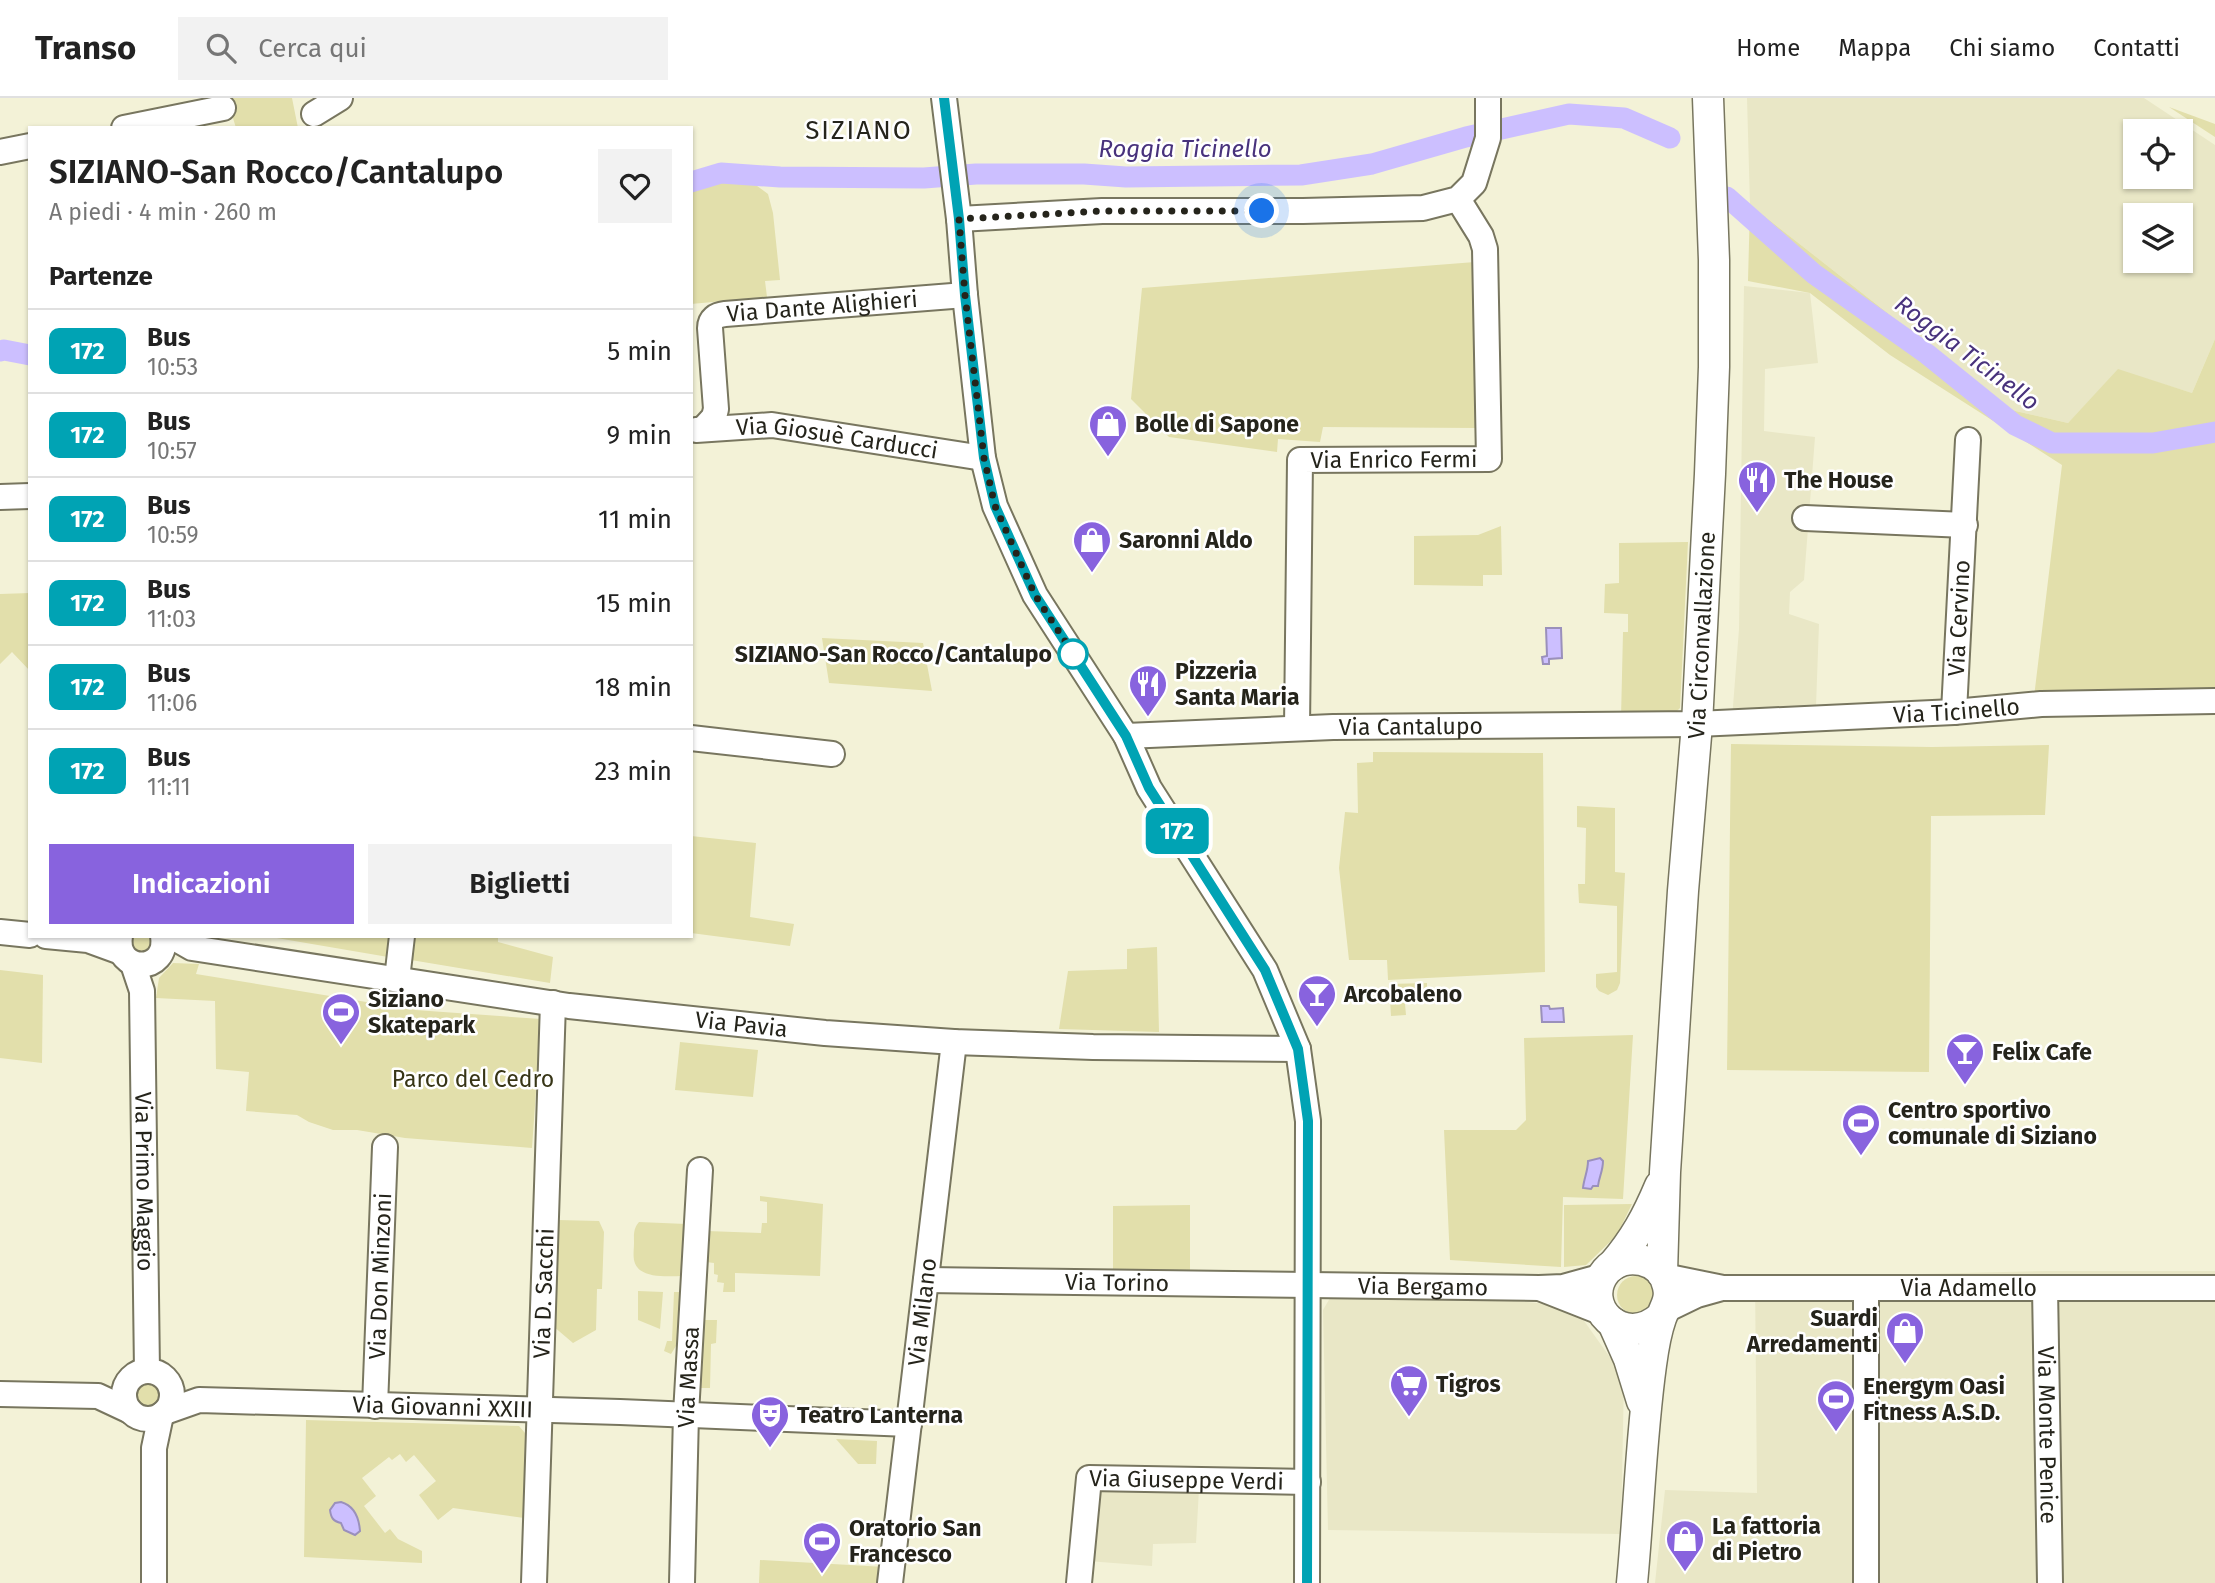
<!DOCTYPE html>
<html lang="it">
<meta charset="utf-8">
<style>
:root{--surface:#fff;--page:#f2f2f2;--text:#222;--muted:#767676;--line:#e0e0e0;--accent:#8863de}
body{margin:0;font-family:"Fira Sans",sans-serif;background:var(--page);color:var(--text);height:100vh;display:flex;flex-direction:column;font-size:26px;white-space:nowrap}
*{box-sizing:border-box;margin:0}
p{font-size:23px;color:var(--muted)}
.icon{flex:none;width:38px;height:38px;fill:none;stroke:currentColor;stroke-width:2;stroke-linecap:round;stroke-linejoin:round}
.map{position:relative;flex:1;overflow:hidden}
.panel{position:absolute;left:28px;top:28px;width:665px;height:812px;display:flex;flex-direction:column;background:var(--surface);border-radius:0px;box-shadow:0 2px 5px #0004}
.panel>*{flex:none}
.badge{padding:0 14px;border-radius:10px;font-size:24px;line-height:46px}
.fabs{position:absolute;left:2123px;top:21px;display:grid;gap:14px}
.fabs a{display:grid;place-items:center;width:70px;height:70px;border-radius:0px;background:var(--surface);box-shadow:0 2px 5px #0004;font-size:35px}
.you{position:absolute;width:35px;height:35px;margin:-18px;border:5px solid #fff;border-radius:50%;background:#1a73e8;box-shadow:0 0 0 10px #1a73e833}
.map>.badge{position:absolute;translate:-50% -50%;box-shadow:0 0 0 4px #fff}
h2{padding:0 21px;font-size:26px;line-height:63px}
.round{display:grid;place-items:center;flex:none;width:74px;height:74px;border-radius:0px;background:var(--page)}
.summary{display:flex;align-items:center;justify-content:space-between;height:119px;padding:0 21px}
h1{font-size:33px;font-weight:600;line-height:52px}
.button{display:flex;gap:14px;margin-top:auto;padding:14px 21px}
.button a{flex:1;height:80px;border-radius:0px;background:var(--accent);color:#fff;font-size:28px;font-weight:600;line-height:80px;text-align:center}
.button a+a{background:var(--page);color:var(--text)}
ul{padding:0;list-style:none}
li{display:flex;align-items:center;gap:21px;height:84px;padding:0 21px;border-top:2px solid var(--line)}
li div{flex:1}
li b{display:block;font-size:26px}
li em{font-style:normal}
li .badge{min-width:77px;font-weight:700;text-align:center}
header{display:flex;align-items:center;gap:42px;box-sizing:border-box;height:98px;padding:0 35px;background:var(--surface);border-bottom:2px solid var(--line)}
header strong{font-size:33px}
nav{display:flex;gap:38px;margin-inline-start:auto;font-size:24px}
.search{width:490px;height:63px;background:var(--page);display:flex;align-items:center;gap:18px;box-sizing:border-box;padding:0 24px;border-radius:0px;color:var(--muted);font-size:26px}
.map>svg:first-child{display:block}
.built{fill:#e9e7c6;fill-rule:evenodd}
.green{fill:#e2dfab}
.water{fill:#ccbfff;stroke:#9a90bb;stroke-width:2}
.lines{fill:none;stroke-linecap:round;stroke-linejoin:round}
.canal{stroke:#ccbfff;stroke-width:21}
.minor-casing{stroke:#78765f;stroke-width:28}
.major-casing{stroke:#78765f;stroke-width:33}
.minor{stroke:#fff;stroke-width:24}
.major{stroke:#fff;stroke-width:30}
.line-casing{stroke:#fff;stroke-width:16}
.line{stroke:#00a3b4;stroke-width:10}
.walk{stroke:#25241b;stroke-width:7;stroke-dasharray:0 12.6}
.stop-dot{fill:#fff;stroke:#00a3b4;stroke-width:3.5}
.labels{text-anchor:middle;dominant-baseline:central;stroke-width:5;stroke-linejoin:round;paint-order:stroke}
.street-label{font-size:23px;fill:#25241b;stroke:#fff}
.poi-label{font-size:23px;font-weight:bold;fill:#25241b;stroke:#fff;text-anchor:start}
.stop-label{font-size:23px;font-weight:bold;fill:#25241b;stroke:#fff;text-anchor:end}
.park-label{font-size:23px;fill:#373516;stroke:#fff}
.water-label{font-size:24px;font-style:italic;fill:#48327c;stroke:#fff}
.quarter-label{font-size:26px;letter-spacing:2px;fill:#25241b;stroke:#fff}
</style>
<header>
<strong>Transo</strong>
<div class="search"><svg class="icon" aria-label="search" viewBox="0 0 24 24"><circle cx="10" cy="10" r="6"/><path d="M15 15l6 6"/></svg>Cerca qui</div>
<nav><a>Home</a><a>Mappa</a><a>Chi siamo</a><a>Contatti</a></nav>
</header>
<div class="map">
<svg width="2215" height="1485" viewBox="0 0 2215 1485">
<rect width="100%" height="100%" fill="#f3f2d7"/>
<g class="built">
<path d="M1747,0H2144L2215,47V241L2192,295L2118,272L2068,325L2011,312L1750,107ZM2135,33H2180V79H2135ZM2135,117H2180V163H2135Z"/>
<path d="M1744,188L1810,195L1818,265L1765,271L1764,333L1815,339L1804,482L1790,494L1789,516L1819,526L1816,608L1807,617L1732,621L1739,531Z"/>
<path d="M2046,1173H2215V1485H1655L1665,1392L1757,1395L1755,1180Z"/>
<path d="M1330,1200H1483L1547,1206L1582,1220L1624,1279L1621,1436L1328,1432L1323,1212Z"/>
<path d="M1093,1391H1199L1196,1445L1153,1446L1152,1468L1088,1463Z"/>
</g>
<g class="green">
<path d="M227,0H292L298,30H236Z"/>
<path d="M2169,9L2215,26V39Z"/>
<path d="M701,80H724L753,85L768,96L773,115L780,182L765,183L767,199L691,206V84Z"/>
<path d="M1750,107L2011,312L2068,325L2118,271L2192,295L2215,241V592L2034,599L2062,367L1890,257L1810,195L1748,183Z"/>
<path d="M1475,164L1476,330L1323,329L1320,344L1278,341L1277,354L1169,339L1131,301L1142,190Z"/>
<path d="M1501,428L1502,477H1483V488L1414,487V438L1478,437Z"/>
<path d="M1688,444L1680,610L1676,614L1621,620L1623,534H1628V516L1604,515L1605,486L1619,485V445Z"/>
<path d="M30,495V573L12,554L0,566V496Z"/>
<path d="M822,540L923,545L932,593L829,585Z"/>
<path d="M1731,646L1932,649L2049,647L2045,717L1931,718L1929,974L1727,972Z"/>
<path d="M1373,654L1543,655L1545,874L1388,882L1387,862H1349L1339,770L1345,714L1358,715L1357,665L1373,664Z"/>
<path d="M1577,708L1615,710V774L1625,775L1620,885L1617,892L1608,897L1599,893L1596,889V876L1617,874V808L1579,805L1578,786H1585L1586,730L1577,729Z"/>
<path d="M691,738L756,745L750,819L794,826L790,848L691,835Z"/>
<path d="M133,838H154V851L140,856C133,851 130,847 133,838Z"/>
<path d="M265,838H396L394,860Z"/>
<path d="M408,838H498V844L553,859L550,885L405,861Z"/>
<path d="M1157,849L1159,934L1059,931L1068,873L1127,871V851Z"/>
<path d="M173,865L199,866L196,876L415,912L541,921L532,1050L405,1040L357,1032H333L309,1024L297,1017L246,1013L249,974L216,971L215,903L156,900L159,880Z"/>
<path d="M0,872L43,877L42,965L0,960Z"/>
<path d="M1427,885V893L1404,895L1406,917L1391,918L1389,886Z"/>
<path d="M1633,937L1623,1101L1563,1099L1561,1169L1450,1162L1444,1032H1516L1526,1022L1524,940Z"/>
<path d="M680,944L758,952L753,999L675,992Z"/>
<path d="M760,1098L823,1106L820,1178L735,1175V1194H723L724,1185L717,1184L718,1177L714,1176V1165L706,1164L707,1133L761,1135L762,1125H767V1104L760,1103Z"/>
<path d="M1632,1106L1617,1137L1586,1167L1564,1169V1107Z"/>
<path d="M1190,1107V1176H1113V1108Z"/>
<path d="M558,1122L599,1123L604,1134L602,1191H597L596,1232L573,1245L553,1228Z"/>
<path d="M639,1124L686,1126L684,1178C669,1178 638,1182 634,1162C633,1157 634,1150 634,1145C634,1137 633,1131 639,1124Z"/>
<circle cx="1636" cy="1197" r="19"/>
<path d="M638,1193L663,1194L660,1231L638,1222Z"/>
<path d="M674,1194H686L684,1249L676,1248L671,1256L664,1253L667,1243H672Z"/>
<path d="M703,1222H717L716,1245L711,1246L710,1290H701Z"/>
<circle cx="149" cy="1298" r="12"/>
<path d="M306,1322L519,1328L525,1335L524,1420L453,1410L438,1422L419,1397L436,1383L414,1357L406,1364L400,1356L392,1362L389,1359L362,1380L376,1398L364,1408L385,1435L390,1431L398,1441L422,1453V1465L304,1459Z"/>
<path d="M836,1341L877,1343L876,1366H858Z"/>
<path d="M760,1462L885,1469L883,1485H759Z"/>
</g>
<g class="water">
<path d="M1546,530H1561L1562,560L1549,561V566H1543L1542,559L1547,558Z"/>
<path d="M1541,908H1549L1550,911L1563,910L1564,924H1542Z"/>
<path d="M1600,1060L1603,1063C1603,1073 1599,1079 1598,1088H1593L1591,1091L1583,1090C1584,1080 1588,1073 1588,1063Z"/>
<path d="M341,1404C355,1408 359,1420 360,1433L355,1437L344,1432L341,1425C333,1423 331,1420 330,1412L335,1405Z"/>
</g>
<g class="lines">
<g class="canal">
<path d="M691,84L721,75L780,79L924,80L976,76H1084L1126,79L1301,77L1372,66L1466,39L1569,16L1624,20L1670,40"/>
<path d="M1727,99L1814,176L1927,256L2015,327L2052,345H2153L2215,334"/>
<path d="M0,253L4,252L30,257"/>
</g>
<defs>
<g id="minor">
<path d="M944,0L959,121L965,197L983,360L995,408L1035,497L1126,638L1149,690L1265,872L1298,951L1308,1023L1307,1485"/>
<path d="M314,16L340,0"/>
<path d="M124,30L223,10"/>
<path d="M0,54L30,48"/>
<path d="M959,121L1102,113H1303L1423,110L1458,101L1474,85L1488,40V0"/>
<path id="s1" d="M703,331L714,319L716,311L710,230C710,221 716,217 725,216L965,197"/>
<path id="s2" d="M696,332L772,327L983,360"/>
<path d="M0,399L30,398"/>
<path d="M1805,420L1965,427"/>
<path id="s3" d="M1954,614L1968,342"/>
<path id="s4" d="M1297,630L1300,362L1489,361L1485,151L1481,138L1458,101"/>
<path id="s5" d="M1126,638L1333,629L1697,626L1954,614L2041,606L2215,603"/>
<path d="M691,640L832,656"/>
<path d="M0,834L30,837"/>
<path d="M46,838L88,842L121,854"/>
<path d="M120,838C114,876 169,876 163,838"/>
<path id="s6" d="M171,838L192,850L569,908L825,935L954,944L1093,949L1298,951"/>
<path id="s7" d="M133,866L142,893L147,1273"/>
<path d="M397,881L402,838"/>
<path id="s8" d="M1664,1178L1723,1190H2215"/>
<path id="s9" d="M926,1182L1539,1190L1563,1189L1603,1178"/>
<path d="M1866,1190V1485"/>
<path id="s10" d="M2045,1190L2050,1485"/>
<path d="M1542,1191L1603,1215"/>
<path d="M1666,1212L1697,1197L1722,1190"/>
<circle cx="148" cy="1297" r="24"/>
<path d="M0,1296L98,1298L130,1313"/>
<path id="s11" d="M375,1308L385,1049"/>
<path id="s12" d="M165,1314L199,1302L620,1314L909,1326"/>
<path d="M154,1485V1350L161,1317"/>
<path id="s13" d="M534,1485L553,905"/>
<path id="s14" d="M682,1485L686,1316L700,1072"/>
<path id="s15" d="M890,1485L954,944"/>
<path id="s16" d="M1079,1485L1089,1380L1308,1384"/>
</g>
<g id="major">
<path d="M1613,1167C1635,1141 1647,1119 1660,1088"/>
<path id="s17" d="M1662,1175L1665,1074L1683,793L1697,626L1710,376L1714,269V162L1708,0"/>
<path d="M1613,1225L1629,1261L1642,1303"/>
<path d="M1632,1485C1639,1412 1641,1339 1651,1267C1653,1252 1656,1234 1661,1220C1665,1209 1671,1201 1668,1189C1663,1160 1624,1152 1606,1173C1578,1207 1623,1253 1661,1219"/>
</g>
</defs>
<use href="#minor" class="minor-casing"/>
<use href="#major" class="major-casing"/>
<use href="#minor" class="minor"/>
<use href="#major" class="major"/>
</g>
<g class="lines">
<defs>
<path id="line" d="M944,0L959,121L965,197L984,360L995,408L1035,497L1126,638L1149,690L1265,872L1298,951L1308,1023L1307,1485"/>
</defs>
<use href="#line" class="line-casing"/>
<use href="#line" class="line"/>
<path class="walk" d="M1073,556L1076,560L1035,497L995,408L984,360L965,197L959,121L1102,113H1262"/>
</g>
<defs>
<symbol id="shop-pin" viewBox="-11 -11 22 30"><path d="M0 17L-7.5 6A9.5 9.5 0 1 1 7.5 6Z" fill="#8863de" stroke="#fff"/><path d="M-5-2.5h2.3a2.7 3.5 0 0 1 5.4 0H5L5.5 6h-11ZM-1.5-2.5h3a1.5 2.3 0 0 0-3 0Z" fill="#fff"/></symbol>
<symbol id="restaurant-pin" viewBox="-11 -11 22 30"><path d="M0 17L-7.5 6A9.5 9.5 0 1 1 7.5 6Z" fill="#8863de" stroke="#fff"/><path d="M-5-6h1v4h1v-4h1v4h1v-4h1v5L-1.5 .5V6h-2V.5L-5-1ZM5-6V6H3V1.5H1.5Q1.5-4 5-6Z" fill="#fff"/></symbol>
<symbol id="bar-pin" viewBox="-11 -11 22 30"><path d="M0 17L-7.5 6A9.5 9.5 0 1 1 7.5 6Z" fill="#8863de" stroke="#fff"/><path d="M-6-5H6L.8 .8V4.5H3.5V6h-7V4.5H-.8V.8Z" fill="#fff"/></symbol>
<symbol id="stadium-pin" viewBox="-11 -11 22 30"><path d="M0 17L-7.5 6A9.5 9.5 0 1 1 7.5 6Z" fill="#8863de" stroke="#fff"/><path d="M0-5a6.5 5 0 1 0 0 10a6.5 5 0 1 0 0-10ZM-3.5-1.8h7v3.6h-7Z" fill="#fff"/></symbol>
<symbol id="supermarket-pin" viewBox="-11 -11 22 30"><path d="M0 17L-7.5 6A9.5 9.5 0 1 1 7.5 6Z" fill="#8863de" stroke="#fff"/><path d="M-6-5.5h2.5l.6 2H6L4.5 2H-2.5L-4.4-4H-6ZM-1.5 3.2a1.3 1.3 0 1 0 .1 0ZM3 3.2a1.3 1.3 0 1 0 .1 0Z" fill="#fff"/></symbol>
<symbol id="theatre-pin" viewBox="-11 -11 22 30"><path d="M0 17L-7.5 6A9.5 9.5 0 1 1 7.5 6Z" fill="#8863de" stroke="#fff"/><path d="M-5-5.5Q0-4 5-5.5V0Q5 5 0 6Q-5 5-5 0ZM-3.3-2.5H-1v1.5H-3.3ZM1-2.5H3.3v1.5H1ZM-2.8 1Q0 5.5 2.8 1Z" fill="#fff"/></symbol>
</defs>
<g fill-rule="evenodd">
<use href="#shop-pin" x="1086" y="304" width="44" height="60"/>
<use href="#restaurant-pin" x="1735" y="360" width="44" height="60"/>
<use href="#shop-pin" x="1070" y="420" width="44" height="60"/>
<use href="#restaurant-pin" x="1126" y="564" width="44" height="60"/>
<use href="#bar-pin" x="1295" y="874" width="44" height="60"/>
<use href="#stadium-pin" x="319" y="892" width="44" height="60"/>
<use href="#bar-pin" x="1943" y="932" width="44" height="60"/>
<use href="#stadium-pin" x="1839" y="1003" width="44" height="60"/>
<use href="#shop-pin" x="1883" y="1211" width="44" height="60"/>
<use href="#supermarket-pin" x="1387" y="1264" width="44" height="60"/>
<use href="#stadium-pin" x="1814" y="1279" width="44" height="60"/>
<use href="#theatre-pin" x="748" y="1295" width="44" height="60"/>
<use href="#shop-pin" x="1663" y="1419" width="44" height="60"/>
<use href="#stadium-pin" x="800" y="1421" width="44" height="60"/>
</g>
<circle class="stop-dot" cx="1073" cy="556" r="14"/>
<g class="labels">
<g class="street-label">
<text stroke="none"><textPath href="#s1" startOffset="226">Via Dante Alighieri</textPath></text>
<text stroke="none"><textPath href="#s2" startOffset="142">Via Giosuè Carducci</textPath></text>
<text stroke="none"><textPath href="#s4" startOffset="362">Via Enrico Fermi</textPath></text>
<text stroke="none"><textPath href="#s3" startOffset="94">Via Cervino</textPath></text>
<text stroke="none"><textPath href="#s17" startOffset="639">Via Circonvallazione</textPath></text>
<text stroke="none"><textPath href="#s5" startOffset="831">Via Ticinello</textPath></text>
<text stroke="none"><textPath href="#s5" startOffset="285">Via Cantalupo</textPath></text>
<text stroke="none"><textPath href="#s6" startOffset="579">Via Pavia</textPath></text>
<text stroke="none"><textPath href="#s7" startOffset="219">Via Primo Maggio</textPath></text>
<text stroke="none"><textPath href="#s11" startOffset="130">Via Don Minzoni</textPath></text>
<text stroke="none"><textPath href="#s9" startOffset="191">Via Torino</textPath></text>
<text stroke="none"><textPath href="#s9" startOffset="497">Via Bergamo</textPath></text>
<text stroke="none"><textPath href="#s8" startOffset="306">Via Adamello</textPath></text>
<text stroke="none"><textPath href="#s13" startOffset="290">Via D. Sacchi</textPath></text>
<text stroke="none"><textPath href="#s15" startOffset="273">Via Milano</textPath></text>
<text stroke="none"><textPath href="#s14" startOffset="206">Via Massa</textPath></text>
<text stroke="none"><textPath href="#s12" startOffset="280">Via Giovanni XXIII</textPath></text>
<text stroke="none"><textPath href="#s10" startOffset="147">Via Monte Penice</textPath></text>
<text stroke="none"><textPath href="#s16" startOffset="203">Via Giuseppe Verdi</textPath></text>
</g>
<g class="poi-label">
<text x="1135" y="326">Bolle di Sapone</text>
<text x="1784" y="382">The House</text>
<text x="1119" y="442">Saronni Aldo</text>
<text x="1175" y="573">Pizzeria<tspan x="1175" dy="26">Santa Maria</tspan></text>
<text x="1344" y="896">Arcobaleno</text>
<text x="368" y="901">Siziano<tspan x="368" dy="26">Skatepark</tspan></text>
<text x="1992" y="954">Felix Cafe</text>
<text x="1888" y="1012">Centro sportivo<tspan x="1888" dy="26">comunale di Siziano</tspan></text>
<text x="1878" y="1220" text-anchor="end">Suardi<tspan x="1878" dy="26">Arredamenti</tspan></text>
<text x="1436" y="1286">Tigros</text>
<text x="1863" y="1288">Energym Oasi<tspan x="1863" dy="26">Fitness A.S.D.</tspan></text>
<text x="797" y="1317">Teatro Lanterna</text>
<text x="1712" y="1428">La fattoria<tspan x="1712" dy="26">di Pietro</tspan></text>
<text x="849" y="1430">Oratorio San<tspan x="849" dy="26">Francesco</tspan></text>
</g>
<g class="stop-label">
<text x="1052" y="556">SIZIANO-San Rocco/Cantalupo</text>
</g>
<g class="park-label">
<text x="473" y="981">Parco del Cedro</text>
</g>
<g class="water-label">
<text x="1185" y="51">Roggia Ticinello</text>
<text transform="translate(1967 255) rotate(37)">Roggia Ticinello</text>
</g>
<g class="quarter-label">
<text x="859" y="32">SIZIANO</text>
</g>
</g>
</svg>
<div class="fabs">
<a><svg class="icon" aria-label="locate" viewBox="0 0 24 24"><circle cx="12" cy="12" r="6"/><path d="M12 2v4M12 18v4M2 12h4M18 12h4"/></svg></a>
<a><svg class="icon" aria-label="layers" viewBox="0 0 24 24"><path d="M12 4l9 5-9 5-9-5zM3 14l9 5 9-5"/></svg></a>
</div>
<div class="you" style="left:1262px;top:113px"></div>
<b class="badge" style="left:1177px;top:733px;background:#00a3b4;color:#fff">172</b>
<section class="panel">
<div class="summary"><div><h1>SIZIANO-San Rocco/Cantalupo</h1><p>A piedi · 4 min · 260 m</p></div><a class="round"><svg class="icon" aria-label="heart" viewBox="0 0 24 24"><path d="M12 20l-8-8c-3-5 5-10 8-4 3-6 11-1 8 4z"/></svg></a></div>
<h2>Partenze</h2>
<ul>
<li><span class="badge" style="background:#00a3b4;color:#fff">172</span><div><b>Bus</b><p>10:53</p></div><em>5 min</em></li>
<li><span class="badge" style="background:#00a3b4;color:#fff">172</span><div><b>Bus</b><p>10:57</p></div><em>9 min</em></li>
<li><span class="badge" style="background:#00a3b4;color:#fff">172</span><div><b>Bus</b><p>10:59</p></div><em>11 min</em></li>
<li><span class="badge" style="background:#00a3b4;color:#fff">172</span><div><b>Bus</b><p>11:03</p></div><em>15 min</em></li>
<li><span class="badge" style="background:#00a3b4;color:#fff">172</span><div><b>Bus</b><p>11:06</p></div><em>18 min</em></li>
<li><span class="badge" style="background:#00a3b4;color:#fff">172</span><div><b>Bus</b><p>11:11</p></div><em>23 min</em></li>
</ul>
<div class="button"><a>Indicazioni</a><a>Biglietti</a></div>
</section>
</div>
